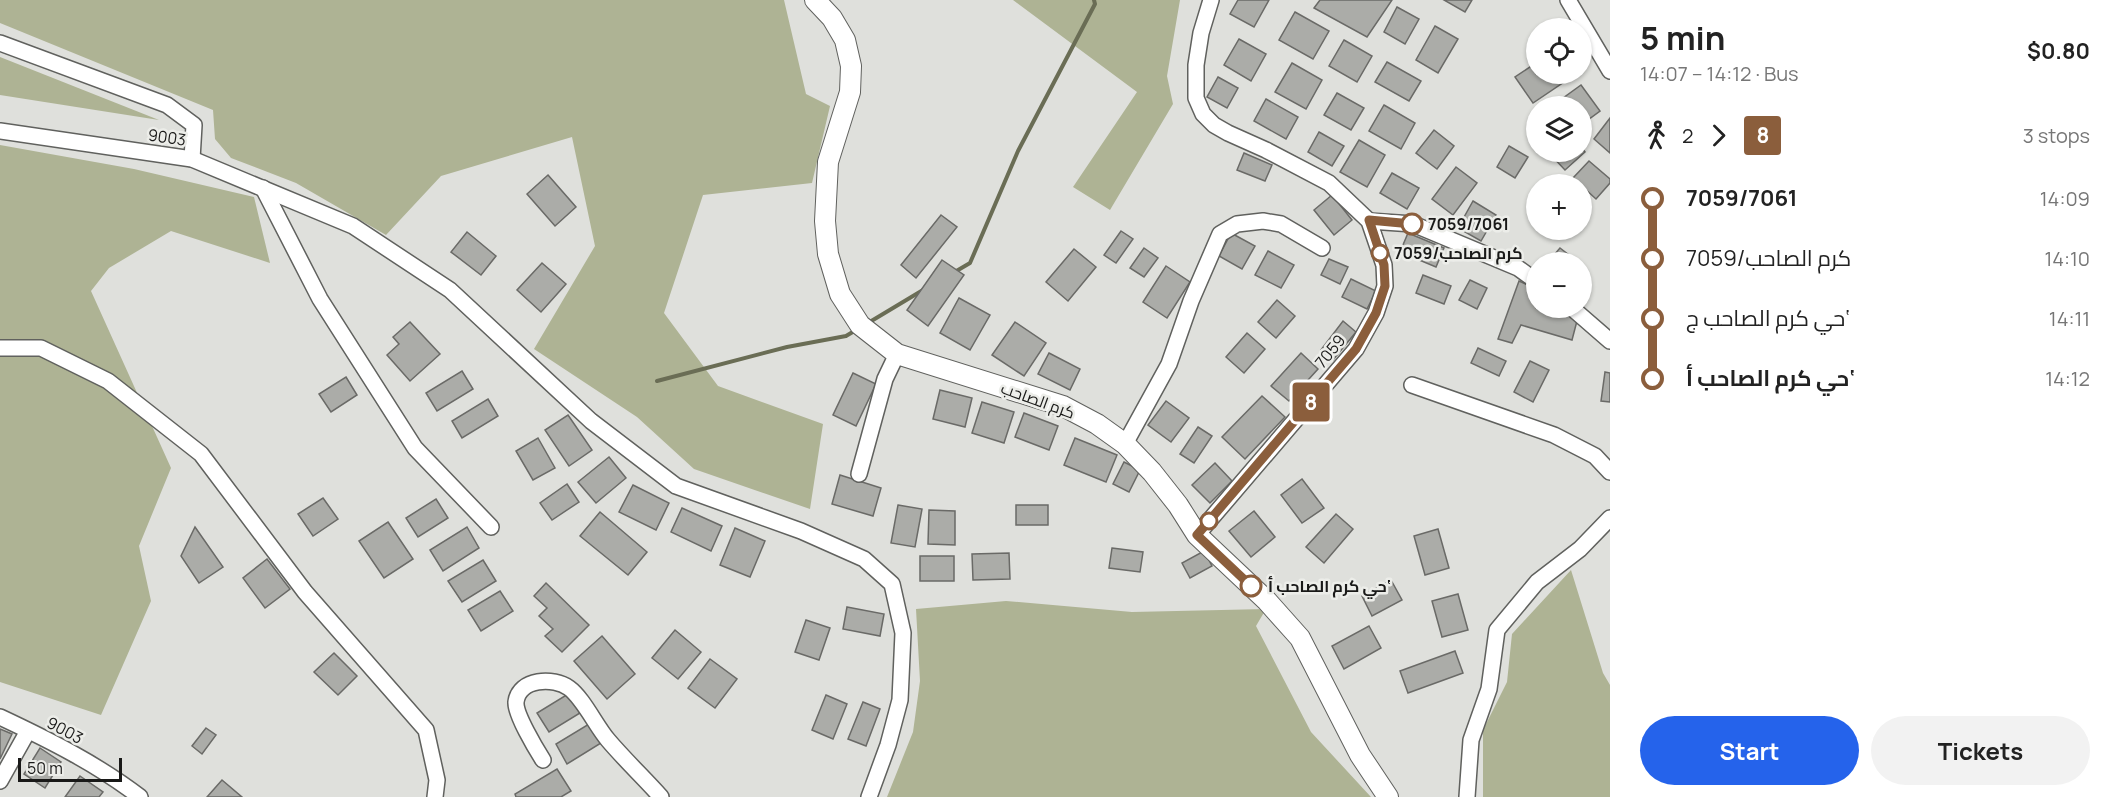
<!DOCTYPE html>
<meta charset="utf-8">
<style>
:root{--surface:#fff;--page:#f2f2f2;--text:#222;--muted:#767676;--accent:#2563eb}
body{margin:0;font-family:Manrope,Cairo,sans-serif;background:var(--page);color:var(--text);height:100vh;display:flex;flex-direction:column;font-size:22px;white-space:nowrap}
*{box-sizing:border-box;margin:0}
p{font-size:20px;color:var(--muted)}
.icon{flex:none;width:33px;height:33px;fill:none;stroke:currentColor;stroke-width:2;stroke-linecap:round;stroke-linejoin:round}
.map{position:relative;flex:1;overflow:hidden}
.side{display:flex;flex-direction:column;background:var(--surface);width:510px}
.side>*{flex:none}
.badge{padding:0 12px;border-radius:4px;font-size:21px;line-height:39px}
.buttons{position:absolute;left:1526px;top:18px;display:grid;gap:12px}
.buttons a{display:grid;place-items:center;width:66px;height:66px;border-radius:50%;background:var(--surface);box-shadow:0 2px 4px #0004;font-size:30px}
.scale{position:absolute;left:18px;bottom:15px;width:104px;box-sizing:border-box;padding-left:6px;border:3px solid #191918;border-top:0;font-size:16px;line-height:21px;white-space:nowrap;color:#191918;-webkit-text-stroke:4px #ecede9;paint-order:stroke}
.map>.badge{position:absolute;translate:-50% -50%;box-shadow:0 0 0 3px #fff}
.legs{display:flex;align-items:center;gap:9px;height:66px;padding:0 30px;font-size:20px}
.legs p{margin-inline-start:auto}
.head{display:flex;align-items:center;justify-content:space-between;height:102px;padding:0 30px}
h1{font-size:33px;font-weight:700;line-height:45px}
.primary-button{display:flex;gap:12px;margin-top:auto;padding:12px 30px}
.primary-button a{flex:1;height:69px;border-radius:36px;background:var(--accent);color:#fff;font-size:24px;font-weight:700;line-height:69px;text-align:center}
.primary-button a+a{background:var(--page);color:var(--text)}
ul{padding:0 30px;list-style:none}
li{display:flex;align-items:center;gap:21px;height:60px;font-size:22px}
li i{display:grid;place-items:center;width:9px;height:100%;margin:0 8px;background:currentColor}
li i::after{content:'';width:15px;height:15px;margin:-8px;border:4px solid;border-radius:50%;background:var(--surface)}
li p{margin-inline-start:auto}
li:first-child i{background:linear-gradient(#0000 50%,currentColor 0)}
li:last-child i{background:linear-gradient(currentColor 50%,#0000 0)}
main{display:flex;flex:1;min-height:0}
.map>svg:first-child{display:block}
.green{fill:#aeb394}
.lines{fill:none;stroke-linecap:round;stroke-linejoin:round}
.stream{stroke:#6a6d55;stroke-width:4}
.building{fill:#abaca8;stroke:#6a6a67;stroke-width:1.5}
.minor-casing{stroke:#60615e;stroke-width:18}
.tertiary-casing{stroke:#60615e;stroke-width:22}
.minor{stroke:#fff;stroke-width:15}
.tertiary{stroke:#fff;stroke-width:20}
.line-1-casing{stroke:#fff;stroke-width:14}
.line-1{stroke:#8b5e3c;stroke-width:9}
.stop-1-dot{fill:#fff;stroke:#8b5e3c;stroke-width:3}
.labels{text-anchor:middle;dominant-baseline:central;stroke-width:5;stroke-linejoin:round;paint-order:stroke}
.street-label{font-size:16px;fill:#191918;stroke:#ecede9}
.stop-label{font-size:16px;font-weight:bold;fill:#191918;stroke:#ecede9;text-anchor:start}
</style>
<main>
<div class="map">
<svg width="1610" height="797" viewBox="0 0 1610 797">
<rect width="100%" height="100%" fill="#dfe0dc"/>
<g class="green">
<path d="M0,0H784L806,94L830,106L812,183L703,195L664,313L718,386L823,424L810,509L694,469L637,417L534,349L595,246L572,137L441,176L386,235L296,183L231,158L215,139L213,110L0,23Z"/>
<path d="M1013,0H1180L1167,76L1173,104L1110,210L1073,187L1137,92Z"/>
<path d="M0,57L159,120L0,95Z"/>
<path d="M0,145L134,169L254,197L270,263L171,231L109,268L91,291L171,468L139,546L151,601L101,715L0,682Z"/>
<path d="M1571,570L1603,673L1610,685V797H1483V730L1507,682L1512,634Z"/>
<path d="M1006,601L1132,612L1266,609L1256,626L1311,732L1371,797H887L913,732L920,681L916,609Z"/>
</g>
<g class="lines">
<g class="stream">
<path d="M953,273L970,263L1018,151L1095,4L1094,0"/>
<path d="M868,323L923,290"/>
<path d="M657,381L787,347L846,336L856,330"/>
</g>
</g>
<g class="building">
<path d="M1238,0H1269L1254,27L1230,14Z"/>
<path d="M1320,0H1392L1367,37L1314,8Z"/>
<path d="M1444,0H1472L1465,12Z"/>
<path d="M1397,7L1419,19L1405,44L1384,32Z"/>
<path d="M1295,12L1329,31L1313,59L1279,40Z"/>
<path d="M1435,26L1458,39L1438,73L1416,60Z"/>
<path d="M1239,39L1266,54L1251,81L1224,65Z"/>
<path d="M1344,40L1372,56L1357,82L1329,66Z"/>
<path d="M1387,62L1421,81L1409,101L1375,82Z"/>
<path d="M1292,63L1322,80L1306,109L1275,92Z"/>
<path d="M1536,63V74H1558L1564,82L1533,103L1515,77Z"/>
<path d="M1218,77L1238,88L1227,108L1207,97Z"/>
<path d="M1581,85L1600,111L1581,125V106H1562L1559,101Z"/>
<path d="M1337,93L1364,108L1351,130L1324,115Z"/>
<path d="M1266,99L1298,117L1286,139L1254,121Z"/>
<path d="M1384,105L1415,123L1401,149L1369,131Z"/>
<path d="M1610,118V153L1594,139Z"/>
<path d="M1434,130L1454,146L1437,169L1416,153Z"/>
<path d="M1319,132L1344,146L1332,166L1308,152Z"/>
<path d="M1359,140L1385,155L1367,187L1340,172Z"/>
<path d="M1509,146L1528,157L1515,178L1497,167Z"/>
<path d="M1581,147L1585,152L1565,170L1548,152H1581Z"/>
<path d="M1244,153L1272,165L1265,181L1237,170Z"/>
<path d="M1589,161L1610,179V183L1596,199L1573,178Z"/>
<path d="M1456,167L1477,183L1453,215L1432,199Z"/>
<path d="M1392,173L1419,188L1407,209L1380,193Z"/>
<path d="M548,175L576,207L555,226L527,194Z"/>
<path d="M1332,195L1352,220L1334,235L1314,210Z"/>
<path d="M1473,201L1496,215L1481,241L1458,228Z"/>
<path d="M941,215L957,227L916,278L901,265Z"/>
<path d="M1121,231L1133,239L1116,263L1104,255Z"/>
<path d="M467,232L496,256L481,275L451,252Z"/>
<path d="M1231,233L1255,246L1242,269L1219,256Z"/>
<path d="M1408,233L1444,248L1436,267L1400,252Z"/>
<path d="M1144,248L1158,258L1144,277L1130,268Z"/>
<path d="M1560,248L1578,262H1548Z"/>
<path d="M1074,249L1096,267L1068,301L1046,282Z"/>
<path d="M1268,251L1294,265L1281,288L1255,275Z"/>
<path d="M1329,259L1348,267L1340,284L1321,275Z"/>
<path d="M942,260L964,275L928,326L907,310Z"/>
<path d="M542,263L566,284L541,312L517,290Z"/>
<path d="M1166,266L1190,282L1167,318L1143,302Z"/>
<path d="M1423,275L1451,286L1444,304L1416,293Z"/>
<path d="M1351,279L1376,291L1367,309L1342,297Z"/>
<path d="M1470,280L1487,288L1477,309L1459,300Z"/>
<path d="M1519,281L1536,289V308H1565L1578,317L1572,340L1521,325L1512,343L1498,339Z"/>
<path d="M959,298L990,315L970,350L940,333Z"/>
<path d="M1277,300L1295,316L1276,338L1258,322Z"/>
<path d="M1343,321L1356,332L1333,360L1321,350Z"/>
<path d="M410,322L440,354L410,381L387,355L399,344L393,337Z"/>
<path d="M1015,322L1046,343L1024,376L992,355Z"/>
<path d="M1247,333L1265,349L1244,373L1226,357Z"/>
<path d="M1478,348L1506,361L1499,376L1471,363Z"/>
<path d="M1049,353L1080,369L1070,390L1038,374Z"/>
<path d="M1301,353L1318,369L1289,401L1271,386Z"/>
<path d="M1530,361L1549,370L1533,402L1514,392Z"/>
<path d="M462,371L473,389L437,411L426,393Z"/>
<path d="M1605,372L1610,373V402L1601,401Z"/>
<path d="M853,373L876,384L856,426L833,415Z"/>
<path d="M346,377L357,395L331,412L319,394Z"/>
<path d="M940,390L972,398L965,427L933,419Z"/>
<path d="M1262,396L1285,417L1245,459L1222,437Z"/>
<path d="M488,399L498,416L462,438L452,421Z"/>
<path d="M1166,401L1189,418L1171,442L1148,425Z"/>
<path d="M982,402L1014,412L1004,443L972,433Z"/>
<path d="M1024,413L1058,426L1049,450L1015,437Z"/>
<path d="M568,415L592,450L569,466L545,430Z"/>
<path d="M1198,427L1212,436L1194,463L1180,454Z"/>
<path d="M538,438L555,468L533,480L516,451Z"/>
<path d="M1075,438L1117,455L1106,482L1064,465Z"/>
<path d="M609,457L626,478L596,503L578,482Z"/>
<path d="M1124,462L1140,470L1129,492L1113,484Z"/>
<path d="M1215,463L1232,481L1210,503L1192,485Z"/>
<path d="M840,475L881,488L873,516L832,504Z"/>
<path d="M1302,479L1324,508L1302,523L1281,495Z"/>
<path d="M567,484L579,502L552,520L540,503Z"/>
<path d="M633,485L669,503L656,530L619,512Z"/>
<path d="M323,498L338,519L313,536L298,514Z"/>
<path d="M436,499L448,518L418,537L406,518Z"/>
<path d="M898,505L922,509L915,547L891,543Z"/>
<rect x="1016" y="505" width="32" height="20"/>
<path d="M682,508L722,526L711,551L671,532Z"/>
<path d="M929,510L955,511V545L928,544Z"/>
<path d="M1254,511L1275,537L1251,557L1229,531Z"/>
<path d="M600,512L647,552L628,575L580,536Z"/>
<path d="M1336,514L1353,529L1324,563L1306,547Z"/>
<path d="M388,522L413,559L384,578L359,541Z"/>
<path d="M195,527L223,567L199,583L181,556Z"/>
<path d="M467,527L479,548L443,571L430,550Z"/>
<path d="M735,528L765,541L750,577L720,565Z"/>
<path d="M1438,529L1449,568L1425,575L1414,536Z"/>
<path d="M1112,548L1143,552L1140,572L1109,568Z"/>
<path d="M1204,551L1212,566L1190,578L1182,563Z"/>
<path d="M1009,553L1010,579L973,580L972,554Z"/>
<rect x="920" y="556" width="34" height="25"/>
<path d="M267,559L290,589L265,608L243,578Z"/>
<path d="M483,560L496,581L462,602L448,581Z"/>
<path d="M1391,580L1402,600L1372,616L1362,596Z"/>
<path d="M546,583L589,625L562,652L545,636L553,629L539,616L547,608L534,596Z"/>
<path d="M500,591L513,611L481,631L468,610Z"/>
<path d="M1458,594L1468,630L1442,637L1432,601Z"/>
<path d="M847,607L884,614L880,636L843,629Z"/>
<path d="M806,620L830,628L819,660L795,652Z"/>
<path d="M1369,626L1381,648L1344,669L1332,646Z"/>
<path d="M675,630L701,652L678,679L652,658Z"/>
<path d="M602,636L635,674L607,699L574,661Z"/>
<path d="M1455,651L1463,673L1408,693L1400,671Z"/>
<path d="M334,653L357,676L338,695L314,672Z"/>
<path d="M710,659L737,679L715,708L688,688Z"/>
<path d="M568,694L580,713L549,732L537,713Z"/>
<path d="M826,695L847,704L833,739L812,730Z"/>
<path d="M863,702L880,709L866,746L848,739Z"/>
<path d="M589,724L601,743L567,764L556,744Z"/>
<path d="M206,728L216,735L202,754L192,746Z"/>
<path d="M0,729L12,734L0,759Z"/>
<path d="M40,748L61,762L45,788L24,774Z"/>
<path d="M557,769L571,791L561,797H516L515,794Z"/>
<path d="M80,776L103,792L99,797H65Z"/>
<path d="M222,780L242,797H207Z"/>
</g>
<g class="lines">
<defs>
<g id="minor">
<path d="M1568,0L1610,71"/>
<path d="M0,43L167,105L194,125L192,159"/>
<path d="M0,131L192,159L353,226L450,290L591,421L676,486L801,531L864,559L892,584L903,633L900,700L888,745L869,797"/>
<path d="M263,188L320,299L415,448L491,527"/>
<path d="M1369,221L1413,224L1518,268L1536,281"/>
<path d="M1572,308L1610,341"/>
<path d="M0,348H41L108,381L201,454L305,592L426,730L437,780L435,797"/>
<path d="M1412,385L1554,435L1595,456L1610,472"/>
<path d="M1125,444L1169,364L1191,301L1220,234L1237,224L1263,221L1281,224L1322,248"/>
<path d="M859,474L885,379L897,354"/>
<path d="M1197,535L1356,349L1376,313L1385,286L1384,265L1369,221L1329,183L1266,150L1228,133L1214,125L1203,114L1196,98V65L1201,33L1211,0"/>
<path d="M0,717C49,740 97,764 140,797"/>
<path d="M543,760C536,749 515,714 516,702C519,678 554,677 569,688C583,698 596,726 608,740C625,760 644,778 661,797"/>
<path d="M0,781L28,731"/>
<path d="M1467,797L1471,740L1489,689L1497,630L1537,582L1580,549L1610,518"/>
</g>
<path id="tertiary" d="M815,0L832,18L845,40L851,66L850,92L828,162L825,221L828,254L840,294L860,325L897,354L1063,406L1097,424L1125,444L1152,472L1178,505L1197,535L1267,601L1300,638L1360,755L1388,797"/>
</defs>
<use href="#minor" class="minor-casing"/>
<use href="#tertiary" class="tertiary-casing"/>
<use href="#minor" class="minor"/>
<use href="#tertiary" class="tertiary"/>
</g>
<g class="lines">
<defs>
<path id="line-1" d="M1251,586L1197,535L1356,349L1376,313L1385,286L1384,265L1369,220L1412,224"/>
</defs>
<use href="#line-1" class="line-1-casing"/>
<use href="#line-1" class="line-1"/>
</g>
<g class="stop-1-dot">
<circle cx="1412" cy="224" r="10"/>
<circle cx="1380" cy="253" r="8"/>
<circle cx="1209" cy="521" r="8"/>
<circle cx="1251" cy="586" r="10"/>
</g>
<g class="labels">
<g class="street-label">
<text transform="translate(167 137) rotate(8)">9003</text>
<text transform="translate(1330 351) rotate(-51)">7059</text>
<text transform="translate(1038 400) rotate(20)">كرم الصاحب</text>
<text transform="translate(65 730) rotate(28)">9003</text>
</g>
<g class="stop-label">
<text x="1428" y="224">7059/7061</text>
<text x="1394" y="253">كرم الصاحب/7059</text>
<text x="1268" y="586">حي كرم الصاحب أ‘</text>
</g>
</g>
</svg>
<div class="buttons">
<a><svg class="icon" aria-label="locate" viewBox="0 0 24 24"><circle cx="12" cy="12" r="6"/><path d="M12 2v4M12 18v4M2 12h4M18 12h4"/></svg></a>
<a><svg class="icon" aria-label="layers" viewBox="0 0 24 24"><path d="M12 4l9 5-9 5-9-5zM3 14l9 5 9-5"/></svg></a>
<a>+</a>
<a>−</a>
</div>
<div class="scale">50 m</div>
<b class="badge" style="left:1311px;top:402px;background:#8b5e3c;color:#fff">8</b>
</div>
<section class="side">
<div class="head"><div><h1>5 min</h1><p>14:07 – 14:12 · Bus</p></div><b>$0.80</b></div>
<div class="legs"><svg class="icon" aria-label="walk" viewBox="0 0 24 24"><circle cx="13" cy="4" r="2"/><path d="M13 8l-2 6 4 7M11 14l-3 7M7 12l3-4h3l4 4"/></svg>2<svg class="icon" aria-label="forward" viewBox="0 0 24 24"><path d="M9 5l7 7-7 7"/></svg><b class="badge" style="background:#8b5e3c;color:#fff">8</b><p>3 stops</p></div>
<ul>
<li><i style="color:#8b5e3c"></i><b>7059/7061</b><p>14:09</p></li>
<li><i style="color:#8b5e3c"></i><span>كرم الصاحب/7059</span><p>14:10</p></li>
<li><i style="color:#8b5e3c"></i><span>حي كرم الصاحب ج‘</span><p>14:11</p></li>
<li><i style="color:#8b5e3c"></i><b>حي كرم الصاحب أ‘</b><p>14:12</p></li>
</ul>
<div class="primary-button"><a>Start</a><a>Tickets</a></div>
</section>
</main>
